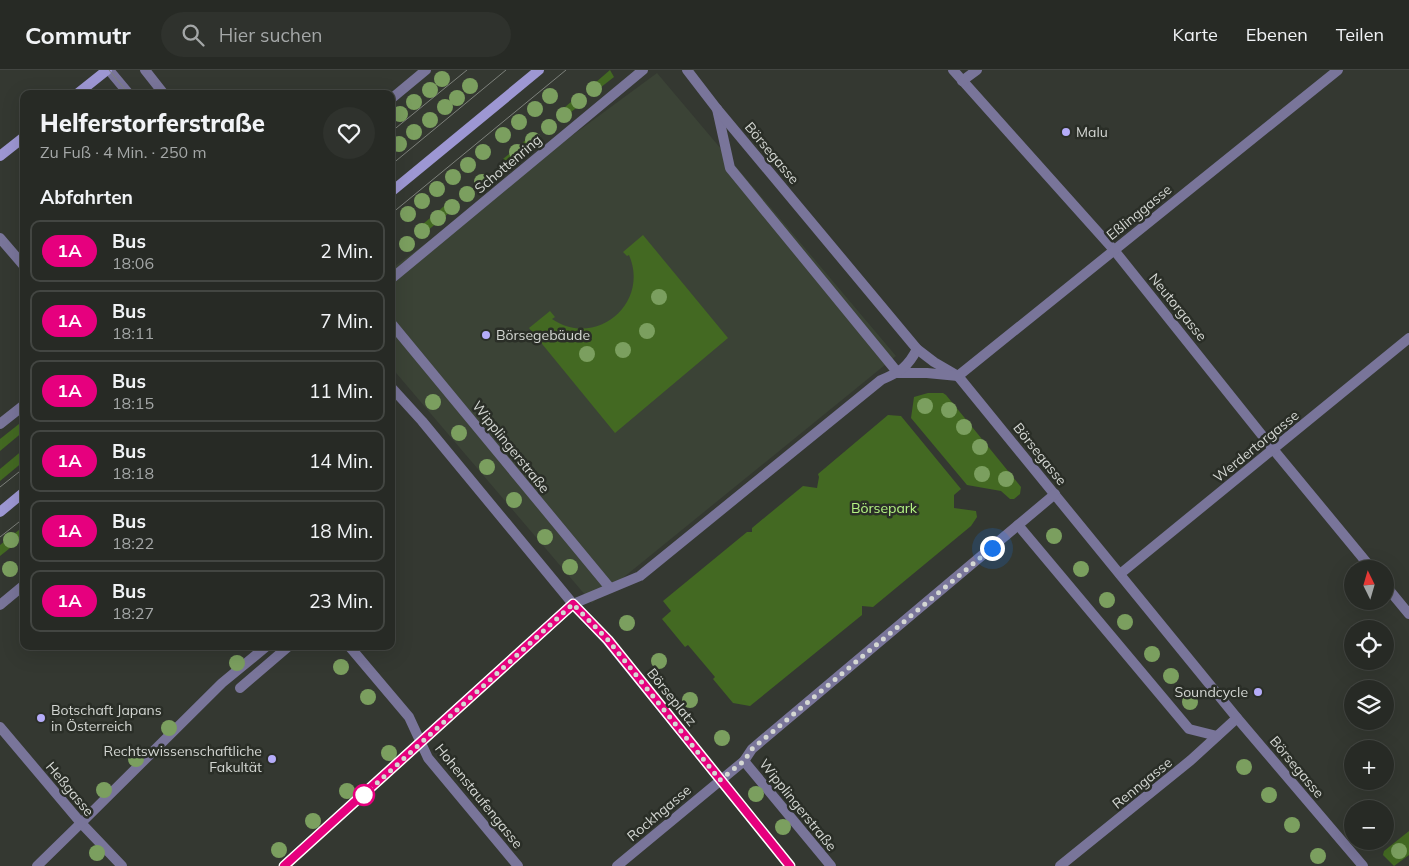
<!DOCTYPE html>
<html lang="de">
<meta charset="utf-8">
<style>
:root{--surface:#272a25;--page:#2f322d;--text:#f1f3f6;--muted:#a4a7a7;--line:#434642}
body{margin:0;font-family:Mulish,sans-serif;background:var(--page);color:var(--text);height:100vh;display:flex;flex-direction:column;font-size:19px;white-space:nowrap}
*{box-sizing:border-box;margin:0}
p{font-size:16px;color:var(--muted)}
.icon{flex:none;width:28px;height:28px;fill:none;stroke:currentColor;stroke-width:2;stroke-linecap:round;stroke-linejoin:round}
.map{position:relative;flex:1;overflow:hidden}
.side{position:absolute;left:20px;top:20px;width:375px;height:560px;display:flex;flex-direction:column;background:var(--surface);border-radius:10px;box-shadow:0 5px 20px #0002,0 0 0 1px var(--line)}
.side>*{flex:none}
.badge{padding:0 10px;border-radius:16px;font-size:18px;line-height:32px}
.needle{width:32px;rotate:355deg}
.fabs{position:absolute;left:1344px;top:490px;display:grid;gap:10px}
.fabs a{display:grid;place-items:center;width:50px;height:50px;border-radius:50%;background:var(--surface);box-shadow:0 5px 20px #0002,0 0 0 1px var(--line);font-size:25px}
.you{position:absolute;width:25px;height:25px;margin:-12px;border:4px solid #fff;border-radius:50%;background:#1a73e8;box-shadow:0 0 0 8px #1a73e833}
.map>.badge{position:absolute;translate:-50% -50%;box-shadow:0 0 0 2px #fff}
h2{padding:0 20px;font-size:19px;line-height:45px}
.round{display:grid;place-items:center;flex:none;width:52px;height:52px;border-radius:26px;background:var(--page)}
.summary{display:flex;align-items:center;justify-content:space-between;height:85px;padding:0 20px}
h1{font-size:24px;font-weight:800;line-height:38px}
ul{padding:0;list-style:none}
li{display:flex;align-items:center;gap:15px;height:62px;margin:0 10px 8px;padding:0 10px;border:2px solid var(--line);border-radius:10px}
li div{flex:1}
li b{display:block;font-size:19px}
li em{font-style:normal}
li .badge{min-width:55px;font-weight:700;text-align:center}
header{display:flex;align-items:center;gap:30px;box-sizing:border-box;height:70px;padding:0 25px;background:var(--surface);border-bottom:1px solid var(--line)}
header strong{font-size:24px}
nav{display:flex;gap:28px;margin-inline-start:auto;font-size:18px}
.search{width:350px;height:45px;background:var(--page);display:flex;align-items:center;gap:12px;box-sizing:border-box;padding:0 18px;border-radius:28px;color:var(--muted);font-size:19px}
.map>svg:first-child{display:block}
.built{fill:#3b4336}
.green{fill:#436922}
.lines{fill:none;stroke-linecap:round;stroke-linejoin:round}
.service{stroke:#79759a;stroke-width:10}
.pedestrian{stroke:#79759a;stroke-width:10}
.minor{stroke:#79759a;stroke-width:10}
.tertiary{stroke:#79759a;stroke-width:10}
.secondary{stroke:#9d97d3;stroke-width:10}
.tram{stroke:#7d817b;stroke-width:1}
.tree{fill:#7b9f5f}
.line-casing{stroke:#fff;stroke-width:11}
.line{stroke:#e6007e;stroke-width:8}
.walk{stroke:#d4d7d3;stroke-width:5;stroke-dasharray:0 9}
.poi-dot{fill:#b5acf9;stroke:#2a2e27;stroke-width:2}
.stop-dot{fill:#fff;stroke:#e6007e;stroke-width:2.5}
.labels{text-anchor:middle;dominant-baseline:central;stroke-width:5;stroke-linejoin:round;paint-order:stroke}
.poi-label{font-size:14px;fill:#d4d7d3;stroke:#2a2e27;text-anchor:start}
.street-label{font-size:14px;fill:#d4d7d3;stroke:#2a2e27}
.park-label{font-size:14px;fill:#b5f484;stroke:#2a2e27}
</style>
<header>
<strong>Commutr</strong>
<div class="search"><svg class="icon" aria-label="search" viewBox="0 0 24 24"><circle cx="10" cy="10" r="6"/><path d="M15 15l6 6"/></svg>Hier suchen</div>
<nav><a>Karte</a><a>Ebenen</a><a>Teilen</a></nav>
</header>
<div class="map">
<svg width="1409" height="796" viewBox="0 0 1409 796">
<rect width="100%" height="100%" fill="#343831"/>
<path class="built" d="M657,3L896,286L592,533L391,297V199Z"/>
<g class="green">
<path d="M610,0L614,7L591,25L587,20L588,19Z"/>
<path d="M578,26L584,32L562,49L558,43Z"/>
<path d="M534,63L539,69L508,95L503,89Z"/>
<path d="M450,131L456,136L455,138L421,166L416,160Z"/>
<path d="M643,165L728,268L615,363L529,258L550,241L555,247L552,249C596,279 650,233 629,185L627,186L623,182Z"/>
<path d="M928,323H943L946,325L1021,417L1020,424L1014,429H1010L1001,421L967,415L911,348L914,327Z"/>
<path d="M888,345L901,346L961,419L954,425V438L976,441L977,447L971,456L873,537L862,536V545L750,636L733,633L713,609L715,607L688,575L685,577L662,549L671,541L663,531L747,462H752V458L803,416L817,418L819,407L818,404Z"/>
<path d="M24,350V361L0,381V369Z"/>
<path d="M24,379V391L0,411V399Z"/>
<path d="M24,456V467L0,486V475Z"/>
<path d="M1409,761V785L1394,796L1383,785L1384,781Z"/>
</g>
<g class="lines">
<g class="service">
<path d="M109,0L129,24"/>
<path d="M717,39L730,98L898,303"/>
<path d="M240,618L289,576"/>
</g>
<path class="pedestrian" d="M122,796L81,753L222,613L267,576"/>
<g class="minor">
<path d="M687,0L717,39L917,279L934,292L958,306L1237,648L1363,796"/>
<path d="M953,0L1114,180L1273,379L1372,499"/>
<path d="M962,11L977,0"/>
<path d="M391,29L426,0"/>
<path d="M391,209L643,0"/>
<path d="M391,253L610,518"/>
<path d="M898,303H927L958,306L1338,0"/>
<path d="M391,317L422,351L573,534L607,570L790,796"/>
<path d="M0,354L24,335"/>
<path d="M1018,455L1189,659L1217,666"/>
<path d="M1120,504L1409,268"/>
<path d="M1385,515L1409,544"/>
<path d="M0,535L24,515"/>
<path d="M349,576L409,647L428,688L518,796"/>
<path d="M0,657L81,753L37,796"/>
<path d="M744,691L831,796"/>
<path d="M284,796L573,534L640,506L881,310C900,302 908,297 917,279"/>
<path d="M617,796L744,691L752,679L1055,424"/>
<path d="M1060,796L1191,690L1237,648"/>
</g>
<g class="tertiary">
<path d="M145,0L164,24"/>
<path d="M0,168L24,196"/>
</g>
<g class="secondary">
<path d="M77,24L107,0"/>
<path d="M0,86L24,67"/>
<path d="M391,122L539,0"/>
<path d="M0,442L24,422"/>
</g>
<g class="tram">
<path d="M109,0L129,24"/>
<path d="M391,62L467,0"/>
<path d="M391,95L506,0"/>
<path d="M391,144L566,0"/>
<path d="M0,417L24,398"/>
<path d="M0,467L24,448"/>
</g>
</g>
<g class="tree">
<circle cx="442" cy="9" r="8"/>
<circle cx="470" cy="16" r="8"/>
<circle cx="594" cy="19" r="8"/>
<circle cx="430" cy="20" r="8"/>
<circle cx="550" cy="26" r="8"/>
<circle cx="457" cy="28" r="8"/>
<circle cx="579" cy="31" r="8"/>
<circle cx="414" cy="32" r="8"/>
<circle cx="445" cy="37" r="8"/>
<circle cx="535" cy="39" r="8"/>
<circle cx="400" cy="44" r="8"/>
<circle cx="564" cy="45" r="8"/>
<circle cx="430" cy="50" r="8"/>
<circle cx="519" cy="52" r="8"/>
<circle cx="549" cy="57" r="8"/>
<circle cx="414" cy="62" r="8"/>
<circle cx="503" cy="65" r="8"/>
<circle cx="533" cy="70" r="8"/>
<circle cx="399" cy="74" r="8"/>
<circle cx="483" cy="82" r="8"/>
<circle cx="517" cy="82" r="8"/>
<circle cx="468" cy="95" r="8"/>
<circle cx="453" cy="107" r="8"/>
<circle cx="482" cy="112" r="8"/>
<circle cx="437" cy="119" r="8"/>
<circle cx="467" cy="124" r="8"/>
<circle cx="422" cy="131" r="8"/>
<circle cx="452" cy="137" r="8"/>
<circle cx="408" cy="144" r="8"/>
<circle cx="438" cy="148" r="8"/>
<circle cx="422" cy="161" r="8"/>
<circle cx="407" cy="174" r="8"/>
<circle cx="659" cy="227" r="8"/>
<circle cx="647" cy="261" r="8"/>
<circle cx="623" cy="280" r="8"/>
<circle cx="587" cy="284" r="8"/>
<circle cx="433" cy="332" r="8"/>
<circle cx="925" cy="336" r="8"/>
<circle cx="949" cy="340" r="8"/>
<circle cx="964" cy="357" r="8"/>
<circle cx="459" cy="363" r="8"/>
<circle cx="980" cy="377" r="8"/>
<circle cx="487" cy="397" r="8"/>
<circle cx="982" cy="404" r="8"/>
<circle cx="1006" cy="409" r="8"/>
<circle cx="514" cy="430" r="8"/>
<circle cx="1054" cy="466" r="8"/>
<circle cx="545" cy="467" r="8"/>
<circle cx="11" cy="470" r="8"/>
<circle cx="570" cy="497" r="8"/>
<circle cx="10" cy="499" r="8"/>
<circle cx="1081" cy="499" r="8"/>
<circle cx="1107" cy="530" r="8"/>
<circle cx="1125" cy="552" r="8"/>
<circle cx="627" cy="553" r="8"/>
<circle cx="1152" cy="584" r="8"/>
<circle cx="659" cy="591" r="8"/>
<circle cx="237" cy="593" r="8"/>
<circle cx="341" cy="597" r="8"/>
<circle cx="1171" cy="606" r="8"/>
<circle cx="368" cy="627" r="8"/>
<circle cx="690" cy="630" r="8"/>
<circle cx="1190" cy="632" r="8"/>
<circle cx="169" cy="658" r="8"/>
<circle cx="722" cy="668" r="8"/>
<circle cx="389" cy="683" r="8"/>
<circle cx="136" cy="689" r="8"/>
<circle cx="1244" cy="697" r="8"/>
<circle cx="104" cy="720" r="8"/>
<circle cx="347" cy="721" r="8"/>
<circle cx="756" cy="724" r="8"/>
<circle cx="1269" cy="725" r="8"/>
<circle cx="313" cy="751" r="8"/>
<circle cx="1292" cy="755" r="8"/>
<circle cx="783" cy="757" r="8"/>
<circle cx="279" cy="780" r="8"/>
<circle cx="1399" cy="781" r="8"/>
<circle cx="97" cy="783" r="8"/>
<circle cx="1318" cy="786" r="8"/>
</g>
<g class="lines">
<defs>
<path id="line" d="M284,796L573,534L608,570L790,796"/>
</defs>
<use href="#line" class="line-casing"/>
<use href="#line" class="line"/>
<path class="walk" d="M364,725L573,534L608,570L720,710L744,691L752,679L992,478"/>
</g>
<g class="poi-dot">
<circle cx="1066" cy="62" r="5"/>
<circle cx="486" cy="265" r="5"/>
<circle cx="1258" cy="622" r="5"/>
<circle cx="41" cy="648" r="5"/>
<circle cx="272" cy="689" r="5"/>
</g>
<circle class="stop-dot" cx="364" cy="725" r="10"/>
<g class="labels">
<g class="poi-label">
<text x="1076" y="62">Malu</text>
<text x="496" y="265">Börsegebäude</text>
<text x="1248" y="622" text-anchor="end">Soundcycle</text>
<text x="51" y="640">Botschaft Japans<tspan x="51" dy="16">in Österreich</tspan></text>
<text x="262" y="681" text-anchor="end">Rechtswissenschaftliche<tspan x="262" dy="16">Fakultät</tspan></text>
</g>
<g class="street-label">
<text transform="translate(772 83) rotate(50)">Börsegasse</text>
<text transform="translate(508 94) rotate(-40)">Schottenring</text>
<text transform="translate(1139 142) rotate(-39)">Eßlinggasse</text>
<text transform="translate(1178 237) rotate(51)">Neutorgasse</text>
<text transform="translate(1256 376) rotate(-39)">Werdertorgasse</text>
<text transform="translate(511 377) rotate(51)">Wipplingerstraße</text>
<text transform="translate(1040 384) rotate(51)">Börsegasse</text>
<text transform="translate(672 627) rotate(51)">Börseplatz</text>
<text transform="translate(1297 697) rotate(50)">Börsegasse</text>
<text transform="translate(1142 713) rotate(-39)">Renngasse</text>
<text transform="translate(70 719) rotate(50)">Heßgasse</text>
<text transform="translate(479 726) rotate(51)">Hohenstaufengasse</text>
<text transform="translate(798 735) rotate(51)">Wipplingerstraße</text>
<text transform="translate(659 743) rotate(-40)">Rockhgasse</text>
</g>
<g class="park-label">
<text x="884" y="438">Börsepark</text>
</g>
</g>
</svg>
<div class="fabs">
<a><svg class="needle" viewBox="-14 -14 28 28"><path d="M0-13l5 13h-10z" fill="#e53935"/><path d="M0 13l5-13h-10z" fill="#a4a7a7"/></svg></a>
<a><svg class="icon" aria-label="locate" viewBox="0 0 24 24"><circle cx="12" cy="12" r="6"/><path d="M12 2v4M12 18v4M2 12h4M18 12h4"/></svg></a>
<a><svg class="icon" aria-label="layers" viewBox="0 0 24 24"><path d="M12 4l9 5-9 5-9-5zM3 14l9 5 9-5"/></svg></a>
<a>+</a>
<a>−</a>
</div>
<div class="you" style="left:992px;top:478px"></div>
<section class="side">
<div class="summary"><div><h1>Helferstorferstraße</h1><p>Zu Fuß · 4 Min. · 250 m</p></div><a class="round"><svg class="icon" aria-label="heart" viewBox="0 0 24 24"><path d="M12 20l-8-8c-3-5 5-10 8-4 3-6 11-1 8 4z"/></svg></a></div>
<h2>Abfahrten</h2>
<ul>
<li><span class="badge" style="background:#e6007e;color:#fff">1A</span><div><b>Bus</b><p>18:06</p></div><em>2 Min.</em></li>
<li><span class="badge" style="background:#e6007e;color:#fff">1A</span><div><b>Bus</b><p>18:11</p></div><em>7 Min.</em></li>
<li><span class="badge" style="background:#e6007e;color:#fff">1A</span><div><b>Bus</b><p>18:15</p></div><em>11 Min.</em></li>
<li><span class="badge" style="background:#e6007e;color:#fff">1A</span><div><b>Bus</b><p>18:18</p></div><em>14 Min.</em></li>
<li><span class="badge" style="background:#e6007e;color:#fff">1A</span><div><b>Bus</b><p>18:22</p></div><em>18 Min.</em></li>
<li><span class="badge" style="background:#e6007e;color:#fff">1A</span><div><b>Bus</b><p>18:27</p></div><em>23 Min.</em></li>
</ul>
</section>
</div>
